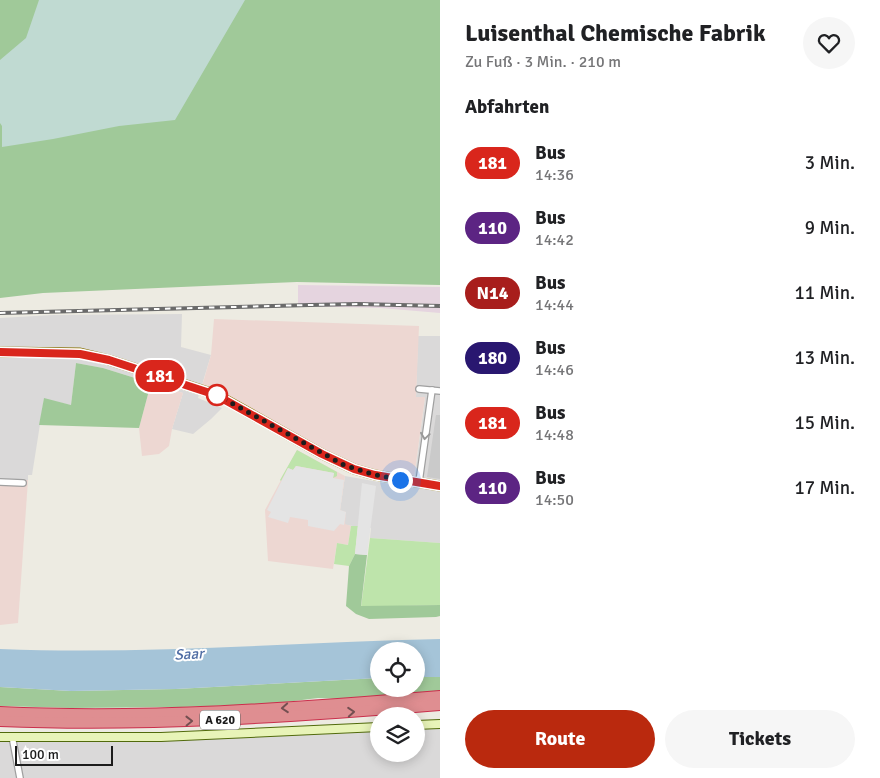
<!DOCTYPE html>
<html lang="de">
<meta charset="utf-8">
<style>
:root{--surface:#fff;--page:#f6f6f6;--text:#202124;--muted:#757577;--accent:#ba290e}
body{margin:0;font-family:Signika,sans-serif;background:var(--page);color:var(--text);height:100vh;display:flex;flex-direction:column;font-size:19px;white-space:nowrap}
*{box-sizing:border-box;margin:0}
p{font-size:16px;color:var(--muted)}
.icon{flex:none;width:28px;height:28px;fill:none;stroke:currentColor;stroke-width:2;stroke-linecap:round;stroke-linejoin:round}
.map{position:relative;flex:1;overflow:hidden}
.panel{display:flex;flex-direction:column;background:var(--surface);width:440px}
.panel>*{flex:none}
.badge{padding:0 10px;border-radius:16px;font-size:18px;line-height:32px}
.controls{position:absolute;left:370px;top:642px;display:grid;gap:10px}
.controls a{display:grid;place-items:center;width:55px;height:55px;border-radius:50%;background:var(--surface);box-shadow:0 2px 12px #0003;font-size:25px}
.scale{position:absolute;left:15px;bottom:12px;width:98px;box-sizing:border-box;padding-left:5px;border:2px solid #1c1c1c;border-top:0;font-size:14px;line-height:18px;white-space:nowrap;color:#1c1c1c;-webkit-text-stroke:4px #fff;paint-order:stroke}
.you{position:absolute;width:25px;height:25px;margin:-12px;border:4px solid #fff;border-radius:50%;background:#1a73e8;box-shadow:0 0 0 8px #1a73e833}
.map>.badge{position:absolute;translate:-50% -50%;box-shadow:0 0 0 2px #fff}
h2{padding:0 25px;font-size:19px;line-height:45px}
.round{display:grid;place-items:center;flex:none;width:52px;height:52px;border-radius:26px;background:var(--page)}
.summary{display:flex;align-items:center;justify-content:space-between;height:85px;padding:0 25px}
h1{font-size:24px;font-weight:800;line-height:38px}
.button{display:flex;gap:10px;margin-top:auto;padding:10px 25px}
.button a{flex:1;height:58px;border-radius:30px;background:var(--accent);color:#fff;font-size:20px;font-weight:800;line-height:58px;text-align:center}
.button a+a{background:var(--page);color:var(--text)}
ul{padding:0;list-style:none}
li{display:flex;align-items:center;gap:15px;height:65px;padding:0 25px}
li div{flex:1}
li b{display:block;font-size:19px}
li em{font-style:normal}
li .badge{min-width:55px;font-weight:700;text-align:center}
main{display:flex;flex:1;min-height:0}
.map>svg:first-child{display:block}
.residential{fill:#dad9d9}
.commercial{fill:#edd7d2}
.industrial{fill:#e5d4df}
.religious{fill:#cacaca}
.grass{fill:#bee4ab}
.forest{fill:#a0c999}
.wetland{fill:#c0dad2}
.parking{fill:#e4e4e4}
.water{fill:#a5c4d8}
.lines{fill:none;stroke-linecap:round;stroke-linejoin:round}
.street-casing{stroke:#a0a0a0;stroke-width:8}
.secondary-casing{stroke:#516a0c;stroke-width:10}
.primary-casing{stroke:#89730a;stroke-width:11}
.highway-casing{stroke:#ca2f4c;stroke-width:12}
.street{stroke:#fff;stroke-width:5.5}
.secondary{stroke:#e8f4b8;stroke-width:8}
.primary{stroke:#f5dd9f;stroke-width:9}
.highway{stroke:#df8e91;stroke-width:10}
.rail-casing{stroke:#6a6a6a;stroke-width:4}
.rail{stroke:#fff;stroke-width:2;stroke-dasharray:5.5;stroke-linecap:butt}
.oneway{stroke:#999}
.oneway2{stroke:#744f51}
.line-casing{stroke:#fff;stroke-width:11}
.line{stroke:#d9261c;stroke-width:8}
.walk{stroke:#1c1c1c;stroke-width:5;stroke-dasharray:0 9}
.stop-dot{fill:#fff;stroke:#d9261c;stroke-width:2.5}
.labels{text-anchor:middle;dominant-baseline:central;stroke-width:4;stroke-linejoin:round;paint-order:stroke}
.shield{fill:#fff;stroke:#606060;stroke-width:1}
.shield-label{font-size:12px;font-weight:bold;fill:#1c1c1c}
.water-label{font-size:15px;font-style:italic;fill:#506da4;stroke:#fff}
</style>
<main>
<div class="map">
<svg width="440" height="778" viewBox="0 0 440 778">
<rect width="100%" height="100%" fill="#edebe2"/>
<g class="residential">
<path d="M182,314L181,347L211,355L198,398L222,408L211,419L193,434L172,429L183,393L103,368L76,363L71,405L44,399L32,475H28V480L0,479V318L53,315Z"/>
<path d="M418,336H440V543L370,538L371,528L344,525L340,511L345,476L413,488L425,398L416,397Z"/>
<path d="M440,729V778H0V740L159,741L379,732V754H416V730Z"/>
</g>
<g class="commercial">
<path d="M214,319L419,326L416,397H425L414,478L358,466L338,457L228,396L202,386L211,355Z"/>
<path d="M151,383L183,393L172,429L169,446L159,454L142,456L139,428Z"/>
<path d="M297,450L345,476L340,510L346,512L345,524L351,526L348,545L337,543L333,569L268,561L265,510Z"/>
<path d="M0,479L28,480L18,623L0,625Z"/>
</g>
<path class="industrial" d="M298,285L440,287V313L381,308L298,306Z"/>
<path class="religious" d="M436,415H440V479L427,477Z"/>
<g class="grass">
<path d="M297,450L337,472V476L333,478L334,473L296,466L293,470L288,468L281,481L280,480Z"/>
<path d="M351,526H358L355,554L349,566L334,564L337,543L348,545Z"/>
<path d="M370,538L440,543V605L361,607Z"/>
</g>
<g class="forest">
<path d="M0,0H440V285L297,282L43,293L0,298Z"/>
<path d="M76,363L103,368L151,383L139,428L39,425L44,398L71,405Z"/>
<path d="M355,554L367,555L361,606L440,605V616L436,617L369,619L356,614L346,606L349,566Z"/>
<path d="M416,677H440V691L341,699L318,698L270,704L181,707L71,708L0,706V687L71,691L176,689L379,678V689H416Z"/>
</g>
<path class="wetland" d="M39,0H245L175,120L119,126L53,139L2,147V126L0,123V60L26,38Z"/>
<g class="parking">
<path d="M296,466L334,473L333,478L344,480L340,510L346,512L344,525L340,524L334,531L308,526V520L290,517L288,523L268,517L271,512L267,510L288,468L293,470Z"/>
<path d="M362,483L376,486L367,555L355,554Z"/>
</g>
<path class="water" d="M440,639V677H416V651H379V678L176,689L71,691L0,687V649C147,655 293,642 440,639Z"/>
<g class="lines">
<defs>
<g id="street">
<path d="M419,389L440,391"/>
<path d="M0,482L23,483"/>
<path d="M419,482L432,390"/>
<path d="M12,736L20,778"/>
</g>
<g id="secondary">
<path d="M416,725L440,724"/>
<path d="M0,737H161L379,727"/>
</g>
<path id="primary" d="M0,352L80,353L109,360L217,395L322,454L354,469L375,475L440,486"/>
<g id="highway">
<path d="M0,712C147,719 294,708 440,696"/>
<path d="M0,721C147,727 294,717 440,705"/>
</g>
</defs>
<use href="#street" class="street-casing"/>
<use href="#secondary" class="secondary-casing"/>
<use href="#primary" class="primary-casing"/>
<use href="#highway" class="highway-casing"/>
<use href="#street" class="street"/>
<use href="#secondary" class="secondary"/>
<use href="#primary" class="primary"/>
<use href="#highway" class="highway"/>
<defs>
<path id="rail" d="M0,313L310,305L358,304L440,306"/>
</defs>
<use href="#rail" class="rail-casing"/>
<use href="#rail" class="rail"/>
</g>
<defs><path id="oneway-chevron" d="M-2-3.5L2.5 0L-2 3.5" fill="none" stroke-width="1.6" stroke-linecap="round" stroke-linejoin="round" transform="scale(1.25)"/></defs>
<use class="oneway" href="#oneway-chevron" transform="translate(425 436) rotate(98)"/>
<g class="oneway2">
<use href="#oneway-chevron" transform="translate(285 708) rotate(176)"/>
<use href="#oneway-chevron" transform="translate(351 712) rotate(-4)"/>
<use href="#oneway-chevron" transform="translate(189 721) rotate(-1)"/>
</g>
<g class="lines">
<defs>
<path id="line" d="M0,352L80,354L109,360L216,395L322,454L354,469L375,475L440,486"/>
</defs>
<use href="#line" class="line-casing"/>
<use href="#line" class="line"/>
<path class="walk" d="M217,395L344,465L372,474L400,480"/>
</g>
<circle class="stop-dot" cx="217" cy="395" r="10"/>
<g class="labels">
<rect class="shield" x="200" y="710.5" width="40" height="19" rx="4"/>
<g class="shield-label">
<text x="220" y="720">A 620</text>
</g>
<g class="water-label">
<text transform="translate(189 654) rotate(-3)">Saar</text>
</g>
</g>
</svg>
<div class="controls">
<a><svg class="icon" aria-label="locate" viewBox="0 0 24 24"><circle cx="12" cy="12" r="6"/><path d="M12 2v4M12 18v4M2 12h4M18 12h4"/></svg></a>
<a><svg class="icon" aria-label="layers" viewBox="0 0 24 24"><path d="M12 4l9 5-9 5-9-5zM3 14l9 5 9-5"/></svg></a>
</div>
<div class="scale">100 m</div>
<div class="you" style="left:400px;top:480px"></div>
<b class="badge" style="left:160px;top:376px;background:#d9261c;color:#fff">181</b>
</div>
<section class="panel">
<div class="summary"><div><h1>Luisenthal Chemische Fabrik</h1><p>Zu Fuß · 3 Min. · 210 m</p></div><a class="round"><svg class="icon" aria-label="heart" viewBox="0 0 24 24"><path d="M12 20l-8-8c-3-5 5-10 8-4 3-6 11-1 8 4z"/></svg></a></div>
<h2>Abfahrten</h2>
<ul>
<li><span class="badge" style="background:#d9261c;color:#fff">181</span><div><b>Bus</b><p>14:36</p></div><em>3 Min.</em></li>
<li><span class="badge" style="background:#5c2483;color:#fff">110</span><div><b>Bus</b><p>14:42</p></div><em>9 Min.</em></li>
<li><span class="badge" style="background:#a81e1c;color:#fff">N14</span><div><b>Bus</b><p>14:44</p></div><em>11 Min.</em></li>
<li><span class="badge" style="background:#291770;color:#fff">180</span><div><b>Bus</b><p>14:46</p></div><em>13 Min.</em></li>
<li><span class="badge" style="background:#d9261c;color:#fff">181</span><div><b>Bus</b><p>14:48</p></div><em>15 Min.</em></li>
<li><span class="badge" style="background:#5c2483;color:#fff">110</span><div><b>Bus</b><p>14:50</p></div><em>17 Min.</em></li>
</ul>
<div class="button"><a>Route</a><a>Tickets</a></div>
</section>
</main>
